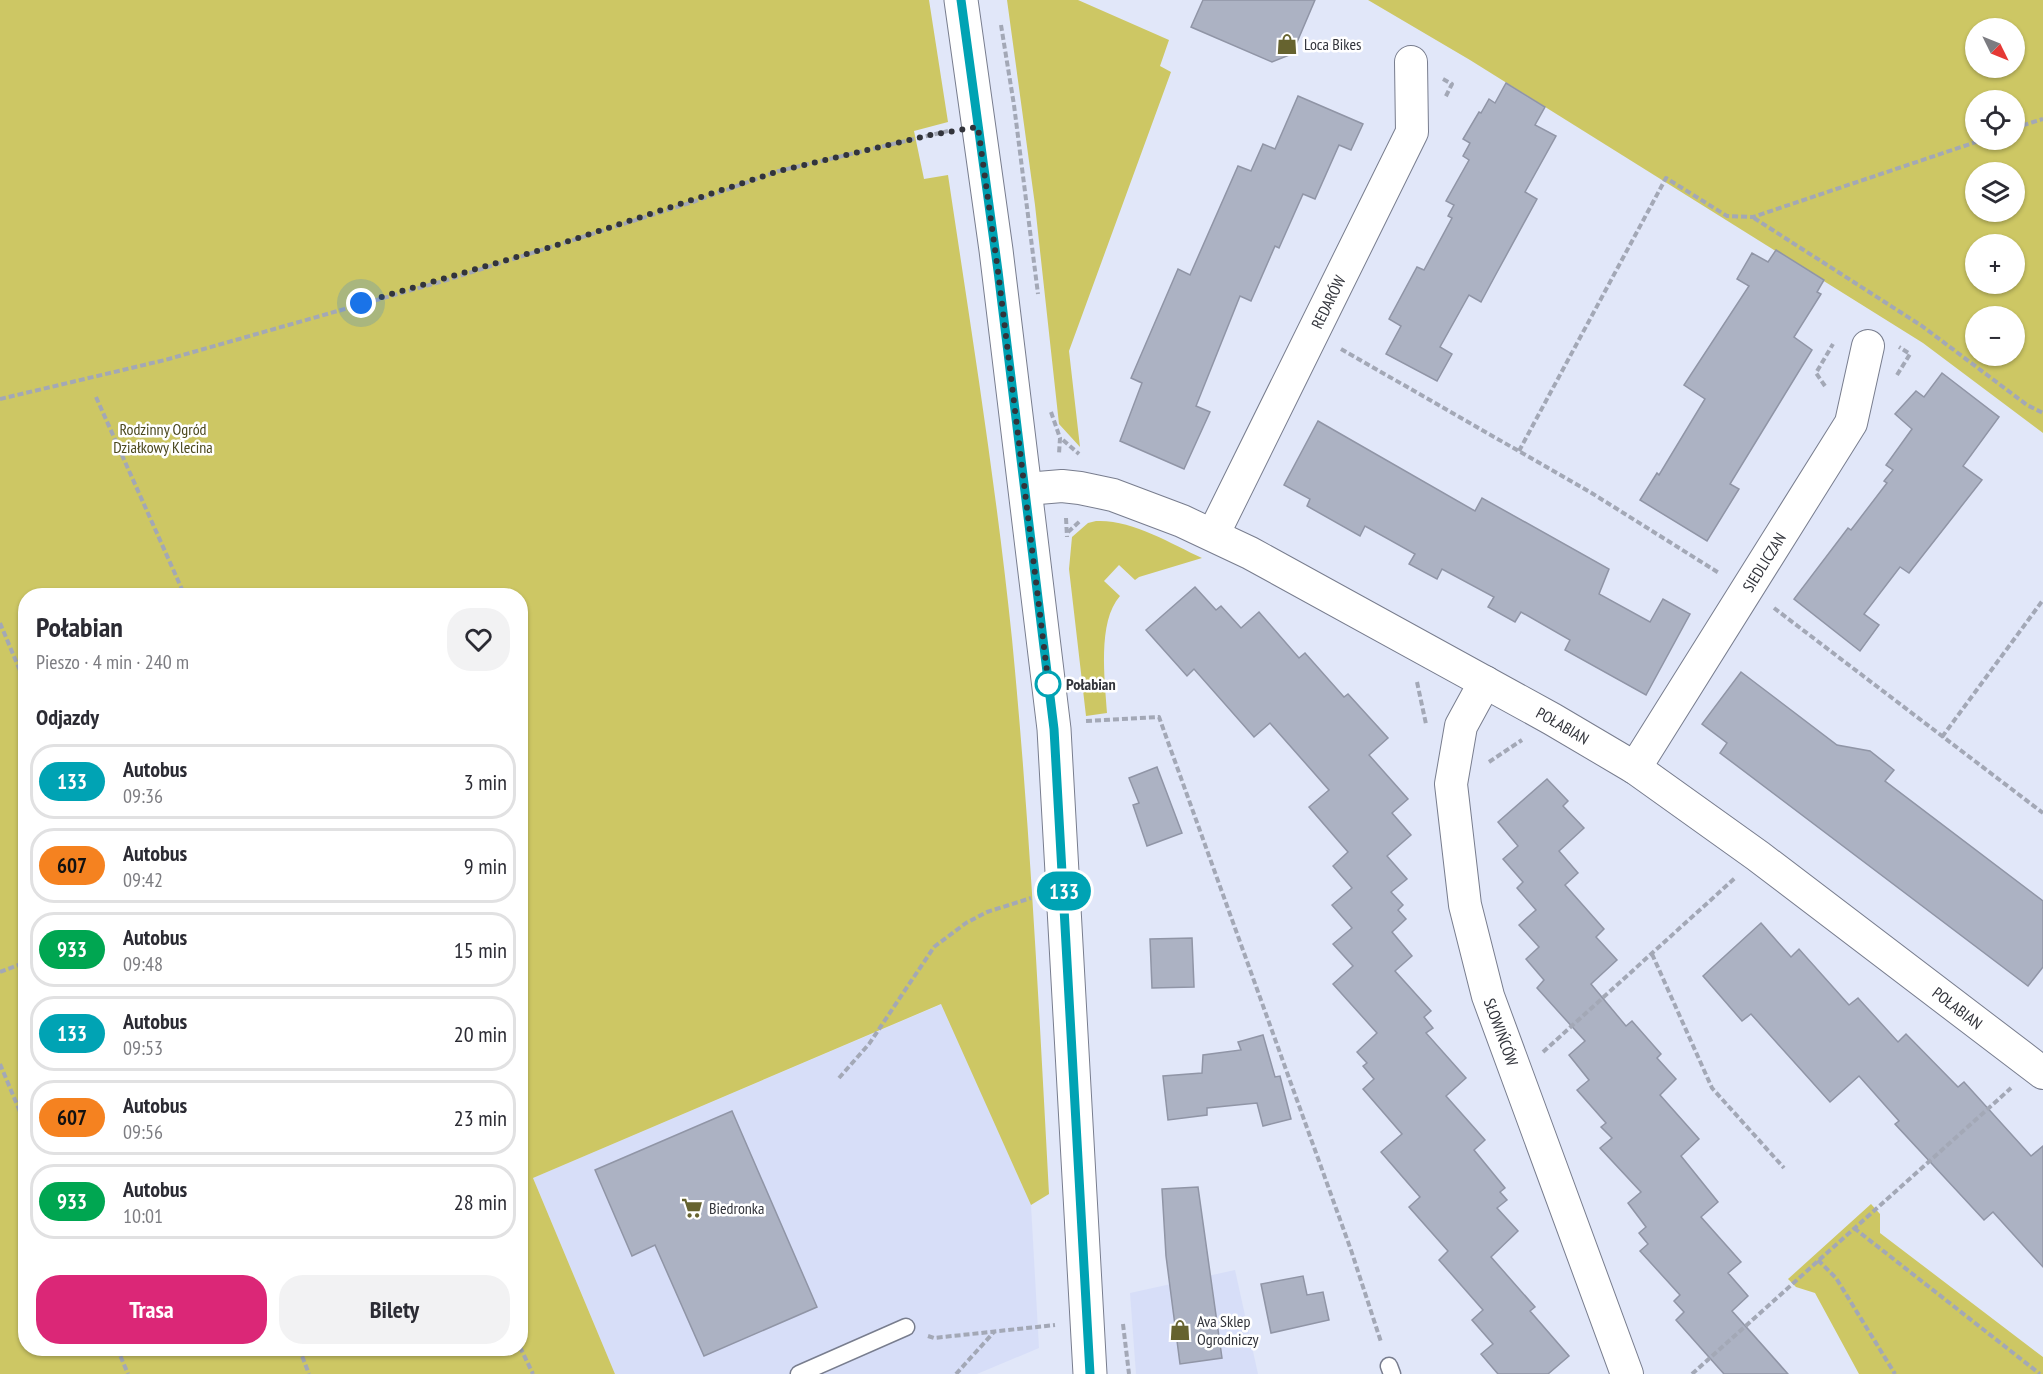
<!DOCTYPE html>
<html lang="pl">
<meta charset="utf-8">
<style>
:root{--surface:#fff;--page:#f2f2f3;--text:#2b2b33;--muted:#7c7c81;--line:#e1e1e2;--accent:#db2777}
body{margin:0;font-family:"PT Sans Narrow",sans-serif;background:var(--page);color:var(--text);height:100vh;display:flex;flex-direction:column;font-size:22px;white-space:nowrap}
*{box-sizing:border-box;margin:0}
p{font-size:20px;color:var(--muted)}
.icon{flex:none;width:33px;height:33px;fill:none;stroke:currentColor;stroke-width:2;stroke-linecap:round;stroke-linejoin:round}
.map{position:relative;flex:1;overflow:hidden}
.sheet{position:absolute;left:18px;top:588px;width:510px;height:768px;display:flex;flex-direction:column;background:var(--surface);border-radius:24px;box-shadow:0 2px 4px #0004}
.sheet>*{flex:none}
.badge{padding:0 12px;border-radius:20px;font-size:21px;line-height:39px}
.needle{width:39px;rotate:133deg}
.controls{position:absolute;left:1965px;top:18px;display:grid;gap:12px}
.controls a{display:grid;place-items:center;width:60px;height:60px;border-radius:50%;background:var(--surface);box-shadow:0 2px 4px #0004;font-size:30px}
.you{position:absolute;width:30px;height:30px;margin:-15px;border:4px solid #fff;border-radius:50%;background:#1a73e8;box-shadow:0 0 0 9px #1a73e833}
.map>.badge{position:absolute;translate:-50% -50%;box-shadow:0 0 0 3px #fff}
h2{padding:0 18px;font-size:22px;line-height:54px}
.round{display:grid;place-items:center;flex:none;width:63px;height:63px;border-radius:24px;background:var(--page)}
.summary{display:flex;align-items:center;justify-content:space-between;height:102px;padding:0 18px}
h1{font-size:28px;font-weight:600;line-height:45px}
.action{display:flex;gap:12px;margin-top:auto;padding:12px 18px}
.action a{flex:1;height:69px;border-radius:24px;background:var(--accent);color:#fff;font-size:24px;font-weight:600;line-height:69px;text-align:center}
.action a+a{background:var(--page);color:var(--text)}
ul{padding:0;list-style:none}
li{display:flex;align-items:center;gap:18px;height:75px;margin:0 12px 9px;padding:0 6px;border:3px solid var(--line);border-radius:24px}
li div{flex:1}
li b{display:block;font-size:22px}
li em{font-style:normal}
li .badge{min-width:66px;font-weight:700;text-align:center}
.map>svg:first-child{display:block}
.built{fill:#d7def8}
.green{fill:#cdc764;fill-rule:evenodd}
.building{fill:#acb2c3;stroke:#9095a6;stroke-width:1.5}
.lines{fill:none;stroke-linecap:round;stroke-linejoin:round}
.service-casing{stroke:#787d8e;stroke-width:19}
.minor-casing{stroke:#787d8e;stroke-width:34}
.tertiary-casing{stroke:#787d8e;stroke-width:35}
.path{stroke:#a3a8b6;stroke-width:4;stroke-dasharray:6 3;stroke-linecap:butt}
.service{stroke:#fff;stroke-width:16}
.minor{stroke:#fff;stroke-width:32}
.tertiary{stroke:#fff;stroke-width:33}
.line-casing{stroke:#fff;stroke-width:14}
.line{stroke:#00a3b4;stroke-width:9}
.walk{stroke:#32343b;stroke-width:6;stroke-dasharray:0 10.8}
.stop-dot{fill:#fff;stroke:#00a3b4;stroke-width:3}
.labels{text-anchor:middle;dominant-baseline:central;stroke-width:5;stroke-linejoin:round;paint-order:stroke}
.poi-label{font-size:16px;fill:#32343b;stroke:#fff;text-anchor:start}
.street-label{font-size:16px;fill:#32343b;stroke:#fff}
.park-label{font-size:16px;fill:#4b481d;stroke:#fff}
.stop-label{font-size:16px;font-weight:bold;fill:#32343b;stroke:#fff;text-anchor:start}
</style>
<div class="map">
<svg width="2043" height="1374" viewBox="0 0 2043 1374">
<rect width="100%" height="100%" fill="#e1e7f9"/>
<g class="built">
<path d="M942,1004L1031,1205L1039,1348L977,1374H615L533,1178Z"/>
<path d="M1235,1270L1258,1374H1136L1130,1293Z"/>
</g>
<g class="green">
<path d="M0,0H929L948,122L914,131L924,179L948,175C971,329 996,484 1012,639C1030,824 1039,1009 1049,1194L1031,1205L941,1004L533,1178L615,1374H0ZM26,596H520V1348H26Z"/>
<path d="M1007,0H1078L1169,40L1160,66L1171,72L1069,351L1080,447L1059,424L1035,205Z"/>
<path d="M1368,0H2043V433L1923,343L1470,60ZM1976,28H2014V68H1976ZM1976,100H2014V140H1976ZM1976,172H2014V212H1976ZM1976,244H2014V284H1976ZM1976,316H2014V356H1976Z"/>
<path d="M1096,521C1131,519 1170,543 1202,558L1139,577L1135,580L1119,565L1104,581L1120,596C1097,622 1105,680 1107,713L1086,716L1069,569L1072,537L1088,523Z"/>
<path d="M1871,1204L1880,1214V1233L2043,1357V1374H1859L1815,1293L1796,1287L1788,1279Z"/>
</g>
<g class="building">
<path d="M1203,0H1315L1292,54L1272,62L1191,27Z"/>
<path d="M1506,83L1545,107L1535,125L1556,136L1525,192L1537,199L1495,276L1481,302L1469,295L1440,347L1452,354L1437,381L1386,354L1401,326L1389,319L1417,267L1424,270L1452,218L1448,216L1454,205L1446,201L1469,160L1463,156L1470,143L1463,139L1479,112L1481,113L1489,99L1495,103Z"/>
<path d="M1298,96L1363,124L1351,150L1339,145L1315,199L1303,194L1279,248L1275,246L1251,301L1240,296L1196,406L1210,412L1184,469L1120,441L1142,383L1131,378L1178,269L1190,275L1238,166L1251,171L1263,144L1275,149Z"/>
<path d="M1776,250L1824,280L1817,292L1821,294L1794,337L1812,350L1730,484L1739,489L1707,541L1640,500L1657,473L1659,475L1705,399L1684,385L1749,286L1737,279L1752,253L1768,262Z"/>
<path d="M1942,373L1999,417L1963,466L1982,480L1909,573L1900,567L1864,614L1879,625L1860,651L1794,599L1848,528L1851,530L1887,483L1884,481L1893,470L1886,465L1912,429L1895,414L1916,391L1924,397Z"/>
<path d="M1318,421L1475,511L1482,498L1609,569L1599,594L1650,622L1663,599L1690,614L1646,695L1565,650L1570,640L1521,612L1515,622L1488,607L1494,597L1442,569L1437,579L1409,564L1415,554L1365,526L1360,536L1307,506L1310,499L1284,485Z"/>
<path d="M1195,587L1216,610L1221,606L1241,628L1259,612L1299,658L1305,653L1344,697L1348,694L1388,738L1369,755L1408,799L1392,813L1411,835L1387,856L1407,879L1391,892L1403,905L1398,910L1406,919L1392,932L1412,956L1395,971L1431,1011L1424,1017L1433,1028L1426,1033L1466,1078L1446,1096L1485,1140L1474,1150L1505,1188L1500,1192L1507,1200L1497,1208L1518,1231L1491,1257L1535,1307L1530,1311L1569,1356L1548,1374H1498L1481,1354L1493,1344L1472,1320L1483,1310L1439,1260L1448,1251L1409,1207L1420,1197L1381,1152L1402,1134L1363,1089L1374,1079L1363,1066L1367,1063L1357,1052L1377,1033L1333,984L1353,966L1333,944L1352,928L1332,905L1352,888L1333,866L1348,852L1309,807L1329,790L1270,723L1254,737L1194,669L1187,676L1146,630Z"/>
<path d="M1741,672L1837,745L1870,751L1894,770L1885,781L2043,901V967L2028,986L1720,753L1727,743L1702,724Z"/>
<path d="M1157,767L1182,833L1147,846L1133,805L1139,803L1129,778Z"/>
<path d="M1547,779L1568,801L1563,806L1584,828L1559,851L1578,873L1565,885L1604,929L1596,937L1617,960L1591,984L1626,1026L1632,1021L1661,1054L1657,1058L1676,1079L1660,1095L1699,1139L1681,1156L1718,1202L1701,1217L1741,1262L1728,1273L1748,1296L1732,1311L1788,1374H1724L1676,1320L1684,1312L1674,1301L1680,1295L1640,1251L1648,1244L1639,1233L1646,1227L1628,1203L1641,1192L1600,1148L1612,1138L1601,1127L1606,1123L1577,1090L1589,1080L1569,1055L1585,1041L1537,988L1544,980L1526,959L1539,947L1519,925L1536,910L1517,888L1523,882L1503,859L1518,846L1498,822Z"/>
<path d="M1761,923L1791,957L1799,949L1849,1005L1858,998L1898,1042L1906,1034L1958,1087L1964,1082L2031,1156L2043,1146V1267L1993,1212L1984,1220L1895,1124L1899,1121L1859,1076L1830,1102L1751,1014L1742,1021L1703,976Z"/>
<path d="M1192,938L1194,987L1152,988L1150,939Z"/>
<path d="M1263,1035L1275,1077L1280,1076L1291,1119L1263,1126L1257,1103L1207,1108V1115L1168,1120L1163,1076L1202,1073L1203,1055L1241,1050L1238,1042Z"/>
<path d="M732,1111L817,1307L704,1356L655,1245L632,1256L595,1170Z"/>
<path d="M1198,1187L1222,1358L1180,1364L1166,1256L1162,1189Z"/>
<path d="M1303,1276L1307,1295L1323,1292L1329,1320L1271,1333L1261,1284Z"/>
</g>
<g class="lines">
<defs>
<g id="service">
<path d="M1389,1366L1392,1374"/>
<path d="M799,1374L906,1327"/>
</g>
<g id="minor">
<path id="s1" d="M1026,489L1062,486L1080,488L1113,495L1182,521L1250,553L1552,719L1635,768L1758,856L2043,1073"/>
<path id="s2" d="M1213,535L1412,132L1411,62"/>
<path id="s3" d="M1485,682L1461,726L1451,784L1465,905L1488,996L1627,1374"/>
<path id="s4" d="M1635,768L1851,423L1868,346"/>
</g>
<path id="tertiary" d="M961,0L996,250L1054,729L1090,1374"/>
</defs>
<use href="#service" class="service-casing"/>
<use href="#minor" class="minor-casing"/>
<use href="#tertiary" class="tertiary-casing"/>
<g class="path">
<path d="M1001,25L1014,105L1038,294"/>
<path d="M1443,79L1452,84L1445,98"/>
<path d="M2014,128L2043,119"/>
<path d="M1754,218L1922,326L2027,405L2043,413"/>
<path d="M1341,349L1590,492L1719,573"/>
<path d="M1897,375L1910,354L1899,347"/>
<path d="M1825,386L1816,373L1833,344"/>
<path d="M96,397L185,596"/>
<path d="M0,399L165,360L447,280L693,202L779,171L948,131"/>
<path d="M1051,412L1060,438L1059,454"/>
<path d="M1063,440L1079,454"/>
<path d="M1519,451L1666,178L1727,216L1753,217L1982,140"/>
<path d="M1066,518L1067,537"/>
<path d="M1068,532L1080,521"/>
<path d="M1774,608L2043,813"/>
<path d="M0,623L26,685"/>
<path d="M1417,682L1426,724"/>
<path d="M1086,721L1159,717L1351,1250L1381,1342"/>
<path d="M1942,737L2043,600"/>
<path d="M1489,762L1522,740"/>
<path d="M1652,954L1712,1088L1784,1168"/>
<path d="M0,972L26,962"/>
<path d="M1543,1052L1735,878"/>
<path d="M0,1064L26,1126"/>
<path d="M839,1078L869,1044L934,947L966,923L987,912L1031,898"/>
<path d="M1854,1228L2040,1374"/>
<path d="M1818,1260L1836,1278L1895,1374"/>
<path d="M1123,1324L1129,1374"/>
<path d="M928,1336L934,1338L1055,1325"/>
<path d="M520,1347L533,1374"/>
<path d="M117,1348L128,1374"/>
<path d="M299,1348L309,1374"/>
<path d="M956,1374L994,1332"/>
<path d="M1692,1374L2011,1088"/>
</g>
<use href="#service" class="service"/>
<use href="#minor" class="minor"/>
<use href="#tertiary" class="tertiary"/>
</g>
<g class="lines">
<defs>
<path id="line" d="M961,0L998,271L1054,729L1090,1374"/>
</defs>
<use href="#line" class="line-casing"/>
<use href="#line" class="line"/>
<path class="walk" d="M361,303L554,246L779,171L930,135L978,127L998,271L1049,688L1048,684"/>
</g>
<defs>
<symbol id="shop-bare" viewBox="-9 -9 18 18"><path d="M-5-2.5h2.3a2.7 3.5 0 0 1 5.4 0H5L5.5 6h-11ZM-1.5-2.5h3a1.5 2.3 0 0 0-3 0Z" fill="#66632f" stroke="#fff" stroke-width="2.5" paint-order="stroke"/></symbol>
<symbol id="supermarket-bare" viewBox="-9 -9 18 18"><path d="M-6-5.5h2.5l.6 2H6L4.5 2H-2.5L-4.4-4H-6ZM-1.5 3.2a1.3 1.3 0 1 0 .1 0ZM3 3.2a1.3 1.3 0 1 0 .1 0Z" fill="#66632f" stroke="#fff" stroke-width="2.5" paint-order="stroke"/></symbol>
</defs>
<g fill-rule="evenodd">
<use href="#shop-bare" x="1272" y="29" width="30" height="30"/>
<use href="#supermarket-bare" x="677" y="1193" width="30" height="30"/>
<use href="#shop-bare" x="1165" y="1315" width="30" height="30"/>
</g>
<circle class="stop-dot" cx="1048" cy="684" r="12"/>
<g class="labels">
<g class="poi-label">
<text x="1304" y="44">Loca Bikes</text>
<text x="709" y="1208">Biedronka</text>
<text x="1197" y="1321">Ava Sklep<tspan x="1197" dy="18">Ogrodniczy</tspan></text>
</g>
<g class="street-label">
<text stroke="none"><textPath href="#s2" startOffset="260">REDARÓW</textPath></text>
<text stroke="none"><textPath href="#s4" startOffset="243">SIEDLICZAN</textPath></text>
<text stroke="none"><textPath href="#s1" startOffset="594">POŁABIAN</textPath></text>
<text stroke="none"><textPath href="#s1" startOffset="1080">POŁABIAN</textPath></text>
<text stroke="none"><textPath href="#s3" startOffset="363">SŁOWIŃCÓW</textPath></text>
</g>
<g class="park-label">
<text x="163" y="429">Rodzinny Ogród<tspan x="163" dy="18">Działkowy Klecina</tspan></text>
</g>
<g class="stop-label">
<text x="1066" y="684">Połabian</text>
</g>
</g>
</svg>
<div class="controls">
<a><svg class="needle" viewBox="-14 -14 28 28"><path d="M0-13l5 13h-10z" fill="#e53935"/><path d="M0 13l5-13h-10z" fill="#7c7c81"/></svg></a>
<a><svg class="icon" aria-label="locate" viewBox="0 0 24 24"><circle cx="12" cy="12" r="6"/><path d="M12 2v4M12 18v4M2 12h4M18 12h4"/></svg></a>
<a><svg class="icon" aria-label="layers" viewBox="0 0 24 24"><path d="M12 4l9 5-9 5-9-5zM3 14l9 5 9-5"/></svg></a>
<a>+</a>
<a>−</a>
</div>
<div class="you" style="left:361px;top:303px"></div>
<b class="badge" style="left:1064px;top:891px;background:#00a3b4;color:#fff">133</b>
<section class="sheet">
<div class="summary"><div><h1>Połabian</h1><p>Pieszo · 4 min · 240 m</p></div><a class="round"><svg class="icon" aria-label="heart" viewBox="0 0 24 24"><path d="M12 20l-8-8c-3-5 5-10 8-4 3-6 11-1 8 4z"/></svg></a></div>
<h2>Odjazdy</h2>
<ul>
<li><span class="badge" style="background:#00a3b4;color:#fff">133</span><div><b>Autobus</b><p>09:36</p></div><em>3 min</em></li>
<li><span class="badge" style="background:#f58220;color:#111">607</span><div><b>Autobus</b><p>09:42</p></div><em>9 min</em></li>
<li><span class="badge" style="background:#00a651;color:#fff">933</span><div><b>Autobus</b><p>09:48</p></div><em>15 min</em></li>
<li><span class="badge" style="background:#00a3b4;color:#fff">133</span><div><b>Autobus</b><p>09:53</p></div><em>20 min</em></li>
<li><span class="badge" style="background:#f58220;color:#111">607</span><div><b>Autobus</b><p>09:56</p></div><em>23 min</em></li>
<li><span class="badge" style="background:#00a651;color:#fff">933</span><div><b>Autobus</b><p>10:01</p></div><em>28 min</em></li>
</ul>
<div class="action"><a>Trasa</a><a>Bilety</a></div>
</section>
</div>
